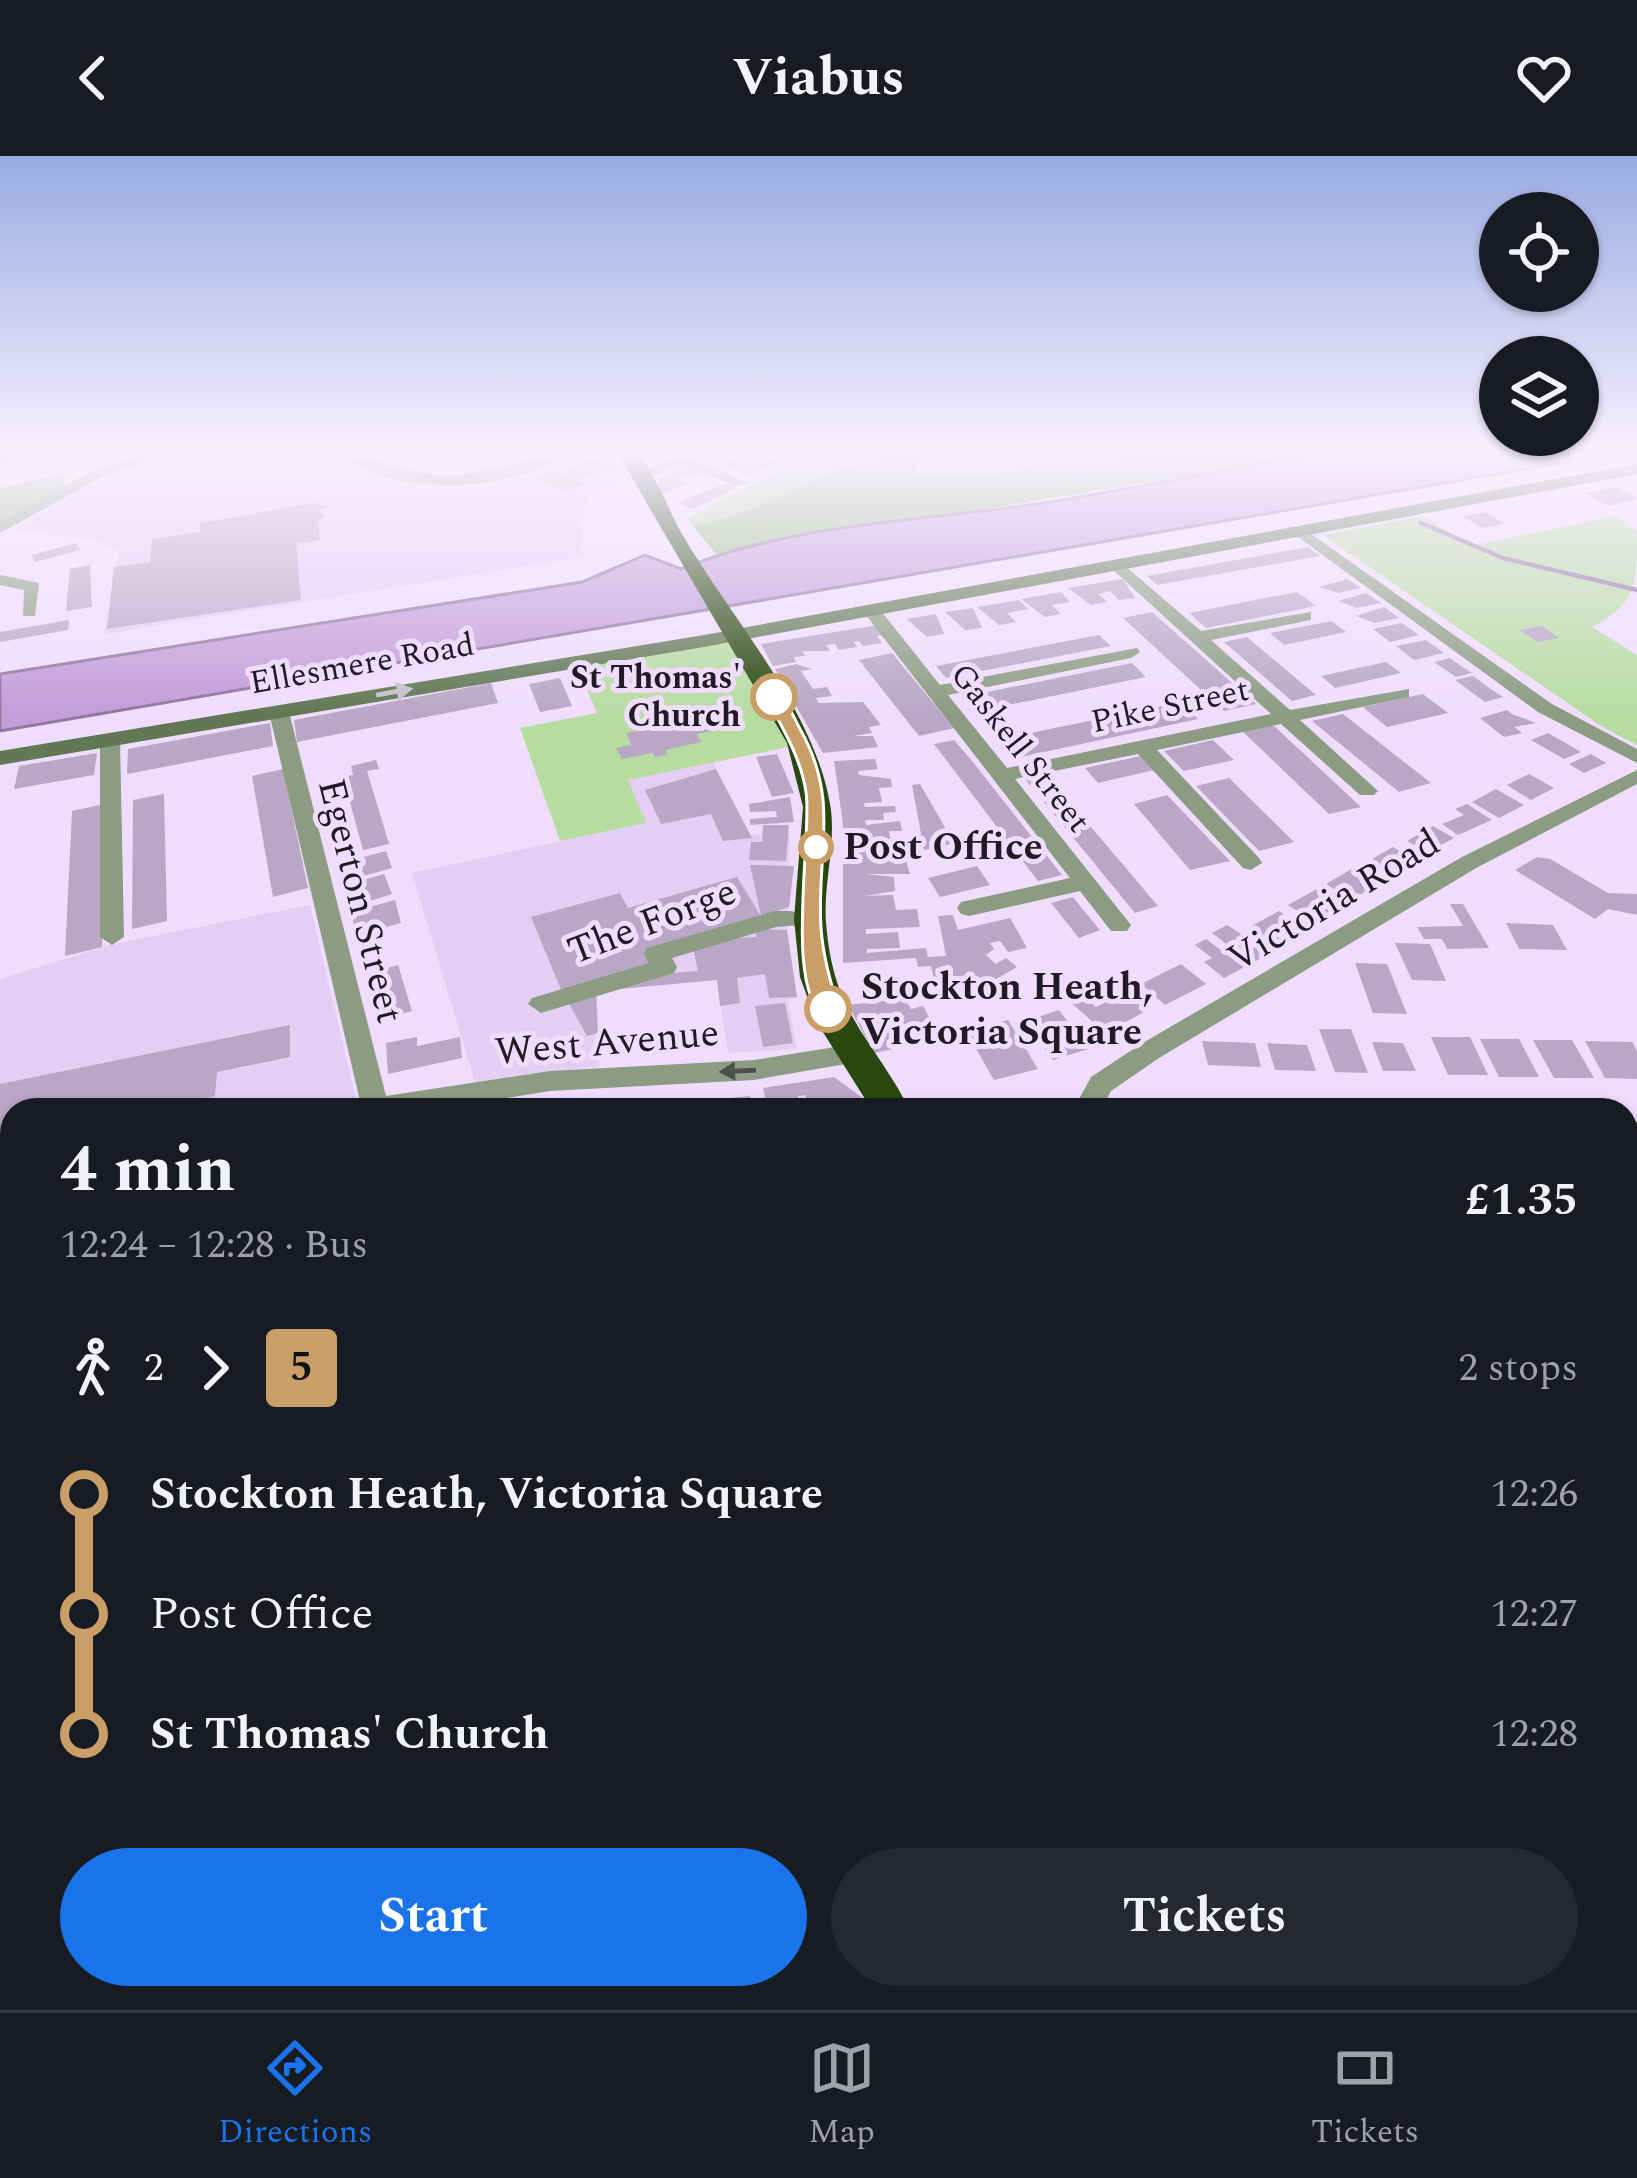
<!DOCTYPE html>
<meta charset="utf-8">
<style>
:root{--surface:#171b24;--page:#242831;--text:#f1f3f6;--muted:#9ea1a6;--line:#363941;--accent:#1a73e8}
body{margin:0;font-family:Spectral,serif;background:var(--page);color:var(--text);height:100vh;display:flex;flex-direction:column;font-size:45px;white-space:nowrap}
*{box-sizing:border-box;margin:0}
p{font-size:39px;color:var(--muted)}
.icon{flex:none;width:66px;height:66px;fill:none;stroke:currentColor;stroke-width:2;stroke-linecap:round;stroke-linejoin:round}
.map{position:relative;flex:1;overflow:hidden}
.panel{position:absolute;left:0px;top:942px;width:1638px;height:912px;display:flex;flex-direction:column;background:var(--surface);border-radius:36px 36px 0 0;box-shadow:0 3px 9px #0004}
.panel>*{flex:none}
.badge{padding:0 24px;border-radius:9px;font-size:42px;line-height:78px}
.controls{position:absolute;left:1479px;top:36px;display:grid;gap:24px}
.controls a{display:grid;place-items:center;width:120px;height:120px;border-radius:50%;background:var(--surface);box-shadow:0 3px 9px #0004;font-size:60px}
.map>.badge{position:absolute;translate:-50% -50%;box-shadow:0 0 0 6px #fff}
.legs{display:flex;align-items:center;gap:18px;height:132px;padding:0 60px;font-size:39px}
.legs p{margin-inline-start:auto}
.summary{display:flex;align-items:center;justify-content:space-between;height:204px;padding:0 60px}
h1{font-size:66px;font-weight:700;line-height:90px}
.button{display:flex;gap:24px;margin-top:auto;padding:24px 60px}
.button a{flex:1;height:138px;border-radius:72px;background:var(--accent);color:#fff;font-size:48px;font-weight:700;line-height:138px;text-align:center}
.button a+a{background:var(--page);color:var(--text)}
ul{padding:0 60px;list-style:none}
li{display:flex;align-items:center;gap:42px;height:120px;font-size:45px}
li i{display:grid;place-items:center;width:18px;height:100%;margin:0 15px;background:currentColor}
li i::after{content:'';width:30px;height:30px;margin:-15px;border:9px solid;border-radius:50%;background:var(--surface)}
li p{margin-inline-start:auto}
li:first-child i{background:linear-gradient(#0000 50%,currentColor 0)}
li:last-child i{background:linear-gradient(currentColor 50%,#0000 0)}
header{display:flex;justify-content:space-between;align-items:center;height:156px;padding:0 60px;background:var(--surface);font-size:54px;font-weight:700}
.dock{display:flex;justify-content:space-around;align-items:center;height:168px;border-top:3px solid var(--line);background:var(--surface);font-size:33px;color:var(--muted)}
.dock a{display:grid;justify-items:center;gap:6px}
.dock .on{color:var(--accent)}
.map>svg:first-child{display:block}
.built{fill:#e5cef4}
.green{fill:#b7dca2}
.forest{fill:#97bd82}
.water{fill:#c29ed9;stroke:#9277a3;stroke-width:3}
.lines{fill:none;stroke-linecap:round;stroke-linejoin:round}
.stream{stroke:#9277a3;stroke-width:4.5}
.building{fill:#b9a7c5}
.street{fill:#8b9c82;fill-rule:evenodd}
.secondary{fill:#607853;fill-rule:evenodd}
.primary{fill:#425e31;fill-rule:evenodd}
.highway{fill:#284810;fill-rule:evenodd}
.oneway{fill:#c5bfca}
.oneway2{fill:#4c4f4b}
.line-1{fill:#ca9e67;stroke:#fff;stroke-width:3}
.stop-1-dot{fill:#fff;stroke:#ca9e67;stroke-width:6}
.labels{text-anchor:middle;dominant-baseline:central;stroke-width:10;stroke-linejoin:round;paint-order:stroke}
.far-street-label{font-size:33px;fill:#221b26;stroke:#f0ddfd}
.far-stop-label{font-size:33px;font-weight:bold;fill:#221b26;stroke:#f0ddfd;text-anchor:end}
.stop-label{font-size:39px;font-weight:bold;fill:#221b26;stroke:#f0ddfd;text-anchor:start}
.street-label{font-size:39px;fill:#221b26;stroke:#f0ddfd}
</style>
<header><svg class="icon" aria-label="back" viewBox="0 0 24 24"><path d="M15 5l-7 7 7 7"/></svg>Viabus<svg class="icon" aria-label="heart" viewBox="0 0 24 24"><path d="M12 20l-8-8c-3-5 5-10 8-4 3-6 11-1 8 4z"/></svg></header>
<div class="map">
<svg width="1637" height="1854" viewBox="0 0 1637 1854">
<rect width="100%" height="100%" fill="#f0ddfd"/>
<g class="built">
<path d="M169,298H332L391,324L461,332L503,328L587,300L609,298L622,307L630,325L588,337L582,359L583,401L104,478L118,395L99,385L14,374L115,316Z"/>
<path d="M537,298L493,312L439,315L379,298Z"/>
<path d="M713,606L743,679L790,678L787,774L797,841L788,844L797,893L728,897L717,824L597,835L599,910L475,926L412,717L645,667L628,624Z"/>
<path d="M310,749L357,948L329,954H12V1020L0,1022V823L113,788Z"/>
</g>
<g class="green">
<path d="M812,298H884C860,313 852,309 830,318C783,337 743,361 693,370L686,363Z"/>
<path d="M931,298H1128L1086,308L1046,305L1016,316L912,320Z"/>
<path d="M1423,360L1471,390L1615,360L1637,375C1637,428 1637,448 1592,471L1637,499V589L1601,570L1323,379Z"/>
<path d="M732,483L798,589L628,624L646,667L560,685L520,572L597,557L578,512Z"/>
</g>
<g class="forest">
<path d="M884,298H931L919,307L914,320L1016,316L1046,305L1086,308L1128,298H1316L716,398L693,370C743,361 783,337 830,318C852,309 860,313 884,298Z"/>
<path d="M63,317L66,334L0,373V332Z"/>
</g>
<path class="water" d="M1316,298H1614L0,575V518L582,426L645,399L681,413C794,367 924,365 1043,347C1134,333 1225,313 1316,298Z"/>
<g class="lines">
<path class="stream" d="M1421,367L1503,402L1637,434"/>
</g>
<g class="building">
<path d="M743,298H756L778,305L751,319L721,310Z"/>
<path d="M592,302L616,311L577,324L586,327L565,336L534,322L554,314L563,318Z"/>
<path d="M687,310L700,317L678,323L688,327L661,338L658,323Z"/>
<path d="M724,327L737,332L693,353L678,347Z"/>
<path d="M1618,331L1637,343L1608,350L1585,337Z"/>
<path d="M314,347L327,350L319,355L324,359L318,367L320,384L296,388L301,444L107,473L114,411L150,406L152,383L200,376V367Z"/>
<path d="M1486,356L1504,368L1481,372L1463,360Z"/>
<path d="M76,387L80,394L35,406L31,399Z"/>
<path d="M1308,391L1320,400L1157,429L1147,420Z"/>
<path d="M90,409L92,451L66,455L70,413Z"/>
<path d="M1123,423L1135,442L1119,444L1110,435L1099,438L1107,446L1091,449L1068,432Z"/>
<path d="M1347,423L1361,432L1338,437L1319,431Z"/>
<path d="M1061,436L1070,446L1052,449L1061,458L1045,461L1021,443Z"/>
<path d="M1297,436L1316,450L1206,472L1189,457Z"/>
<path d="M1366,437L1381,447L1357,452L1338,445Z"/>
<path d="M1019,444L1028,453L1007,457L1016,466L999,469L977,451Z"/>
<path d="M1384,451L1399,462L1375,467L1356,460Z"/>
<path d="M973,452L982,472L965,474L945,456Z"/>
<path d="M1152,456L1256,548L1224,555L1123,462Z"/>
<path d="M936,458L944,478L927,481L907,463Z"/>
<path d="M69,464L68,474L0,486V476Z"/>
<path d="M1332,465L1346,476L1284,489L1270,477Z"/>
<path d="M1402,467L1419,479L1390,486L1373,473Z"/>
<path d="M878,469L884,479L877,480L882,487L863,490L859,485L854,486L857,491L839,494L835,488L826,489L830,495H802L805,500L794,501L796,506L773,510L761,488Z"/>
<path d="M1542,470L1559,482L1537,486L1520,474Z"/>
<path d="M1099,479L1111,490L946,522L936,510Z"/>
<path d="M1247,481L1273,503L1316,539L1292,545L1224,486Z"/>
<path d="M1426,484L1444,497L1414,504L1396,490Z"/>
<path d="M892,497L954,572L919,580L859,504Z"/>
<path d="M1450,502L1461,510L1472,517L1456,521L1434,506Z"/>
<path d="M1386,506L1401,517L1335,532L1321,520Z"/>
<path d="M1132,507L1146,521L974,556L962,541Z"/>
<path d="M796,508L812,513L801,515L813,533L827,531L832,540L816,542L819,547L863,546L881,569L869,571L872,577L853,580H873L878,591L823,597L775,513Z"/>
<path d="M1473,520L1488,531L1503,541L1485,546L1455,524Z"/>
<path d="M560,522L572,550L540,556L529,528Z"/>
<path d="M491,527L498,547L297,586L294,564Z"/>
<path d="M1423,538L1448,557L1387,571L1363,551Z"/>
<path d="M1181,546L1198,563L1011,603L996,584Z"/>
<path d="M709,553L721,573L697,578L701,586L665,594L667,599L655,601L653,597L622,603L616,592L631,589L626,577L670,568L667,561Z"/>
<path d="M1507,554L1512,558L1536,567L1514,571L1522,577L1504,581L1480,562Z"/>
<path d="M1343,558L1431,627L1399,636L1312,565Z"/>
<path d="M270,567L273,590L127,618L128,593Z"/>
<path d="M1272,568L1361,651L1329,658L1241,574Z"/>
<path d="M1548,577L1564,586L1581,596L1564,603L1531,584Z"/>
<path d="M954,584L972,605L1062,719L1038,725L934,588Z"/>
<path d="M1213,584L1234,604L1184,615L1164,595Z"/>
<path d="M97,597L94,619L14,633L19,610Z"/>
<path d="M777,598L794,637L772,641L756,601Z"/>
<path d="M1591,598L1606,607L1584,617L1569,608Z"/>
<path d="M1141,600L1154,614L1098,627L1085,612Z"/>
<path d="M875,603L878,613L858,615L859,619L891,623L892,631L879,632L882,646L864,647L865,651L895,650L896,656L883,657L884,664H865L866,669L900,665L902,675H889L890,683L866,684L867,688L904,686L905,699L866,704L905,701L910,718H866L894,721L895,735L865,740L893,739L896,754L917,753L920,771L866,773V778L898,776L900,792L867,793V797L926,792L928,801L946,800L938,760L953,759L958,774L1010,762L1027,792L1008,796L1000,785L990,787L994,793L986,799L996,808L1006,802L1017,811L959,845L939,846L931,810L918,811L916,802L843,807V668L834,605Z"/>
<path d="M376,604L379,613L367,615L389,688L363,694L343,621L353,619L351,610Z"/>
<path d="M283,613L308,732L273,741L252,620Z"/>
<path d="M716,613L752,682L723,685L711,658L661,668L645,634Z"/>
<path d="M1529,618L1554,632L1531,644L1507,629Z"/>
<path d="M1049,619L1091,671L1158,750L1135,757L1026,624Z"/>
<path d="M1229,622L1294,686L1259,695L1196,630Z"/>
<path d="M920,628L947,675H952L960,686L924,694L912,629Z"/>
<path d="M1496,633L1524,649L1499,662L1472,646Z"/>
<path d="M164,638L167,765L132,773L133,644Z"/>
<path d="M1167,639L1230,705L1190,714L1134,648Z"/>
<path d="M790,641L794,666L750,669V663L777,661L776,655L750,656L749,648Z"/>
<path d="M104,648L102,791L65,800L72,655Z"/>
<path d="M1467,648L1492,664L1458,679L1442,668L1464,659L1455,653Z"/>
<path d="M763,669H789L786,705L749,704L751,686H762Z"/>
<path d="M1433,670L1454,682L1427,697L1407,685Z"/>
<path d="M1393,691L1420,707L1394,723L1367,706Z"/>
<path d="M386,695L392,712L342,726L337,708Z"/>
<path d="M1537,701L1550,703L1608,737L1637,738V759L1608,753L1595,763L1515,714Z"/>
<path d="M750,709L794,710L789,751L761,760Z"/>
<path d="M977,710L990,729L940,741L928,722Z"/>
<path d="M1355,711L1380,727L1351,744L1326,728Z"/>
<path d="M384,718L392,738L351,751L343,730Z"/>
<path d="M737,721L761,760L654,808L562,836L531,761L620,737L628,752Z"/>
<path d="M1317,733L1340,749L1312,765L1288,749Z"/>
<path d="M1073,741L1080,750L1100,774L1079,782L1051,747Z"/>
<path d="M395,744L401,767L356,779L351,756Z"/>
<path d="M1450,748H1463L1489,792L1447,793L1442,783H1424L1417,771L1463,770Z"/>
<path d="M1279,755L1302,770L1272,787L1250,771Z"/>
<path d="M1506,767L1553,769L1567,794L1519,793Z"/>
<path d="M1227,769L1271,797L1224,822L1204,806L1212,802L1195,789L1206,783L1221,794L1229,790L1212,777Z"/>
<path d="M756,773L787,774L797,841L769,842L765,818L737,822L740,847L720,850L717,824L608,834L659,818L698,815L693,792L718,783L756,781Z"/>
<path d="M1395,787L1430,788L1446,825L1412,824Z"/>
<path d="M1355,807L1387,808L1407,858L1373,857Z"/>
<path d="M1181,808L1206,828L1165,849L1141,828Z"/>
<path d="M398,809L412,855L384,863L371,817Z"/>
<path d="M1109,820L1148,854L1105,877L1066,842L1078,836L1096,851L1112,843L1095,828Z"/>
<path d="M883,829H897L911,853L923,850L941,883L874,897L848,849L889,844Z"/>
<path d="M596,836L598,877L587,880L567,844Z"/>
<path d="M785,847L793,887L763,891L755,850Z"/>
<path d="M1059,854L1088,893L1053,904L1025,865Z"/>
<path d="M1008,864L1038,913L994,924L966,875Z"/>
<path d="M290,869V901L217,916L215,940L147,954H12V982L0,985V928Z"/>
<path d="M1319,873H1351L1368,917L1335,916Z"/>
<path d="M417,881V890L460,881L462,902L388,918L386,887Z"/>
<path d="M1431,881H1470L1488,919H1448Z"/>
<path d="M1480,883H1519L1539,921H1499Z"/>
<path d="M1533,884H1572L1594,922H1554Z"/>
<path d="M1202,885L1255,887L1261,911L1208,909Z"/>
<path d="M1585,885L1632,886L1637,895V923L1605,922Z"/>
<path d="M1372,886L1403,887L1416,915H1383Z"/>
<path d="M1267,887L1307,889L1316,915L1275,914Z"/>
<path d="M834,921L868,946V954H806V939L798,940L800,946L767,951L763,932Z"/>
<path d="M750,940L753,954H713L712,944Z"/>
<path d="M12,1052V1087L0,1090V1055Z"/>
<path d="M12,1310V1362L0,1366V1314Z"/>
<path d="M1630,1355L1637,1360V1423L1626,1416Z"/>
<path d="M12,1421V1486L0,1490V1425Z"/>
<path d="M12,1537V1585L0,1589V1541Z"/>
<path d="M1630,1573L1637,1582V1653L1626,1638V1575Z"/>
<path d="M305,1842H469L472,1849L462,1854L432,1850L282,1854Z"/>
<path d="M479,1842H526L511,1854H484Z"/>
<path d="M644,1842H700L689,1854H651Z"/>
<path d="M905,1842H1006L990,1854H889Z"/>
<path d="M1170,1842H1270L1276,1854H1176Z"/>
<path d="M1424,1842H1473L1447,1854H1430Z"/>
<path d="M1526,1842H1588L1595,1854H1501Z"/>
</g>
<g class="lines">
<g class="street">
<path d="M18,298L0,311L2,298Z"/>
<path d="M142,298H165L100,322L0,377V366L90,316Z"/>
<path d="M337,298C375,298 408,320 448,319C490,319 528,298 569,298C506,337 399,342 337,298Z"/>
<path d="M682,298H703L694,304L748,327L736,330L681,309L641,323L634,319Z"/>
<path d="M1300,370L1552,548L1637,593V607L1538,556L1294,378L1292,375Z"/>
<path d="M1117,403L1201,475L1311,456V464L1211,484L1290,554L1409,533V541L1300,564L1378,635L1374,639H1360L1281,568L1157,594L1259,702L1262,707L1251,714L1243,712L1138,598L1015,623L1131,769L1127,775H1111L1080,735L969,760L961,758L957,752L961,746L1070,722L862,454L877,450L940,529L1137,492L1140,496L1131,502L948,539L1007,612L1271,558L1111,412L1109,408Z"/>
<path d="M0,419L39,427L35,460H23L24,434L0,429Z"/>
<path d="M279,550L289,556L386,940L550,915L754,904L854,888L863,891L867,898L863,905L754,924L550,935L433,954H352L360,945L269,556Z"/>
<path d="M110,577L120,583L124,781L112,789L100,781V583Z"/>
<path d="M1637,614V628L1478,711L1159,902L1111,935L1101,954H1073L1091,921L1141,888L1462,701Z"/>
<path d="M775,755H792L804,763L800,769L776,771L672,802L677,811L674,817L541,857L528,848L532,842L649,807L644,798L647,792Z"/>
<path d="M12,1020V1044L0,1047V1023Z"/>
<path d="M12,1278V1312L0,1316V1282Z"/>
<rect x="1626" y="1279" width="11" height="34"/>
<path d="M1626,1459L1637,1464V1512L1626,1508Z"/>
<path d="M12,1494V1532L0,1537V1499Z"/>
<path d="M570,1842H619L624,1854H575Z"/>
<path d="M769,1842H825L820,1854H764Z"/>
</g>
<path class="secondary" d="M1637,308V318L704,491L0,609V595L704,479Z"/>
<g class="primary">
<rect x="1626" y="966" width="11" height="24"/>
<path d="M195,1842H263L258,1854H190Z"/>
</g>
<g class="highway">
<path d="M618,298H638C658,321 667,352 682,378C730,461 814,553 830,648C837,686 823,728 826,766C833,860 871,879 910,954H872L816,865L800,821L794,763L803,651L787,587Z"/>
<path d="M1320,1842H1381L1386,1854H1325Z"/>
</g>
</g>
<defs><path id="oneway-solid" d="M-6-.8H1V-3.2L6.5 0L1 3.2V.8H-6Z" transform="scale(3)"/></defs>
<use class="oneway" href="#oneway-solid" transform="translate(394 536) rotate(-10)"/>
<use class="oneway2" href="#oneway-solid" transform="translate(738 915) rotate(177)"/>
<linearGradient id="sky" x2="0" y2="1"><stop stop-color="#99abe2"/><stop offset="0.53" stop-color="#f8f0fe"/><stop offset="1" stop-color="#f8f0fe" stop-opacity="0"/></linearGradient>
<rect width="1637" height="558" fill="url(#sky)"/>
<path class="line-1" d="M774,536C787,543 793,560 800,573C841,645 816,697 821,772C823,800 830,826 839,853L828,861C782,842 813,679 806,636C801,602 782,571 766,541Z"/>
<g class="stop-1-dot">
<circle cx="774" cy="541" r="21"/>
<circle cx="816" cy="691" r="15"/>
<circle cx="828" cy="853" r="21"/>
</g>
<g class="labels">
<g class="far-street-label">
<text transform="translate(362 508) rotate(-10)">Ellesmere Road</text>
<text transform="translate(1170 550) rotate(-12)">Pike Street</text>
<text transform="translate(1020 592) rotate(52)">Gaskell Street</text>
</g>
<g class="far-stop-label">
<text x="741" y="522">St Thomas'<tspan x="741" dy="38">Church</tspan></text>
</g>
<g class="stop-label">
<text x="843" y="691">Post Office</text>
<text x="861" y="831">Stockton Heath,<tspan x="861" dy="45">Victoria Square</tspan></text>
</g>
<g class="street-label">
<text transform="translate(360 745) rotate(76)">Egerton Street</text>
<text transform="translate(1334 745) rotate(-31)">Victoria Road</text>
<text transform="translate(652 766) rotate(-21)">The Forge</text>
<text transform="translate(607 887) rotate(-5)">West Avenue</text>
</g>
</g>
</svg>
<div class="controls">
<a><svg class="icon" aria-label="locate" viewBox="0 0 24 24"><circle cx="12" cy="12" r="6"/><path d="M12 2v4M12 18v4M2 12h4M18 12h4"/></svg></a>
<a><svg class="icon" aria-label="layers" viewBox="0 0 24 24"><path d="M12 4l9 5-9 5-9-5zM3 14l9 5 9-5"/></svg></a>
</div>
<section class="panel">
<div class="summary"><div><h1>4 min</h1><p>12:24 – 12:28 · Bus</p></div><b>£1.35</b></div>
<div class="legs"><svg class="icon" aria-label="walk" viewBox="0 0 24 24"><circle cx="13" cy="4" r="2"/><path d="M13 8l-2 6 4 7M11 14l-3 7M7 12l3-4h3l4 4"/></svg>2<svg class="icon" aria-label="forward" viewBox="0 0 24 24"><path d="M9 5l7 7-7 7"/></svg><b class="badge" style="background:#ca9e67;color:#111">5</b><p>2 stops</p></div>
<ul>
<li><i style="color:#ca9e67"></i><b>Stockton Heath, Victoria Square</b><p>12:26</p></li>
<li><i style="color:#ca9e67"></i><span>Post Office</span><p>12:27</p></li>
<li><i style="color:#ca9e67"></i><b>St Thomas' Church</b><p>12:28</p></li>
</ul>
<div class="button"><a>Start</a><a>Tickets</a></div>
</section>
</div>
<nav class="dock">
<a class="on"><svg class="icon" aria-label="directions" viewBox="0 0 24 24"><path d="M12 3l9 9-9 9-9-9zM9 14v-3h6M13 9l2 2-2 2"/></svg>Directions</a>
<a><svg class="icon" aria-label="map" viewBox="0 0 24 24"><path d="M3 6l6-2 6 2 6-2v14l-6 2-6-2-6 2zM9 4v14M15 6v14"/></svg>Map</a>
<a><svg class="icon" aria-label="tickets" viewBox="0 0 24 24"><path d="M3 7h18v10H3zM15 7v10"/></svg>Tickets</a>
</nav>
